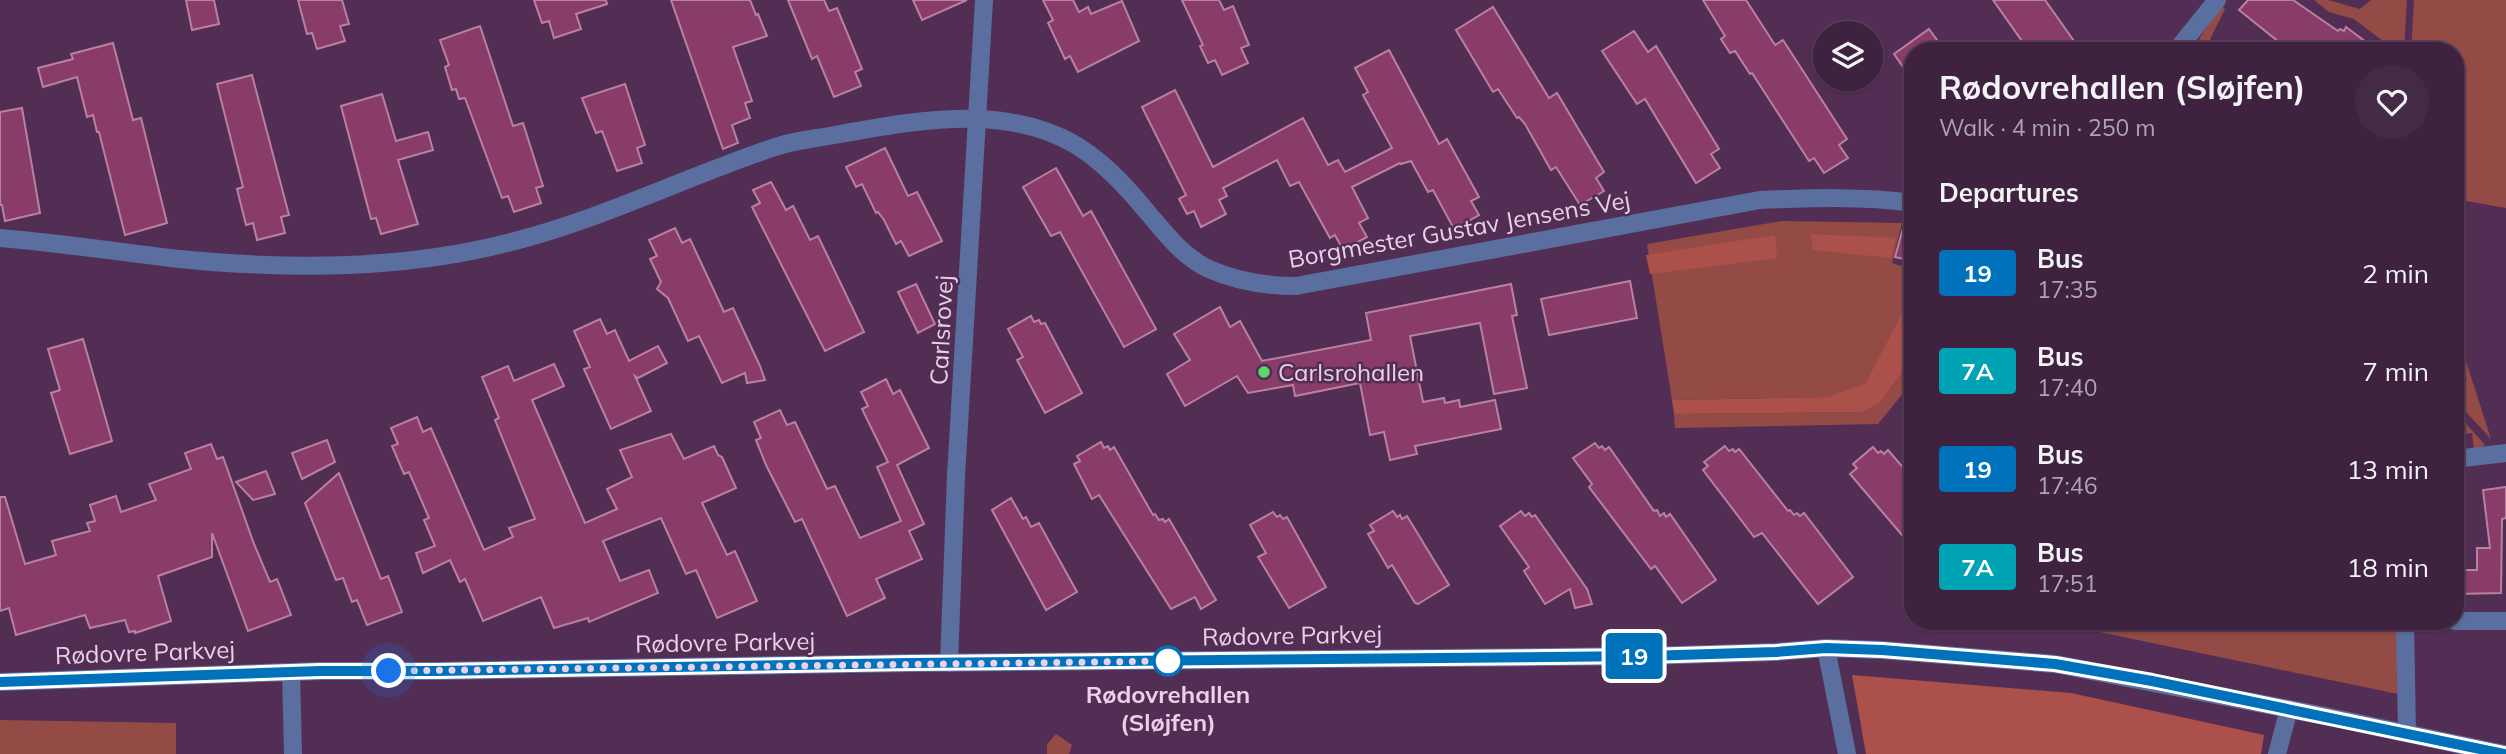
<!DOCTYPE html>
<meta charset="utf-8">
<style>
:root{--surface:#3e223f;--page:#452a46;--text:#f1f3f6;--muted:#ada4b0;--line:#573f59}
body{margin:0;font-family:Mulish,sans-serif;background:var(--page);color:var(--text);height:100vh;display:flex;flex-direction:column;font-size:26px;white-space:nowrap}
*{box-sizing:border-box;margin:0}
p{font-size:23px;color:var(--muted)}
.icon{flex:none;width:38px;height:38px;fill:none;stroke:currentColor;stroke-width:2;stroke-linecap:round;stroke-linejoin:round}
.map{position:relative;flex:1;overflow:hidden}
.sheet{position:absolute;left:1904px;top:42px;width:560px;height:588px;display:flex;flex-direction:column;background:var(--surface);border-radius:28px;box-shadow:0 2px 5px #0004,0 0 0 2px var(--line)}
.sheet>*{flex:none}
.badge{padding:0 14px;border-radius:5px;font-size:24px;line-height:46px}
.fabs{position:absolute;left:1813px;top:21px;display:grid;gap:14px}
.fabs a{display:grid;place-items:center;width:70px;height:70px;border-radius:50%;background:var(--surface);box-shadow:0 2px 5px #0004,0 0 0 2px var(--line);font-size:35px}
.you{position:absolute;width:35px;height:35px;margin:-18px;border:5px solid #fff;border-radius:50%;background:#1a73e8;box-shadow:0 0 0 10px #1a73e833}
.map>.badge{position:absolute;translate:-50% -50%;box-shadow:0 0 0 4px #fff}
h2{padding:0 35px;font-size:26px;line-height:63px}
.round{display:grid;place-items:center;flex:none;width:74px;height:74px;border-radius:37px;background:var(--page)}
.head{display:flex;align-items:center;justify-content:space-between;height:119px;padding:0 35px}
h1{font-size:33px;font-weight:700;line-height:52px}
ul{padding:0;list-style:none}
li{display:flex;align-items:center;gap:21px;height:98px;padding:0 35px}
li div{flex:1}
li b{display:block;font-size:26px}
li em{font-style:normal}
li .badge{min-width:77px;font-weight:700;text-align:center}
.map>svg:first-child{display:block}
.green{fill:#944b46}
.forest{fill:#ab504a}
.building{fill:#893b6a;stroke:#b9819f;stroke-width:2}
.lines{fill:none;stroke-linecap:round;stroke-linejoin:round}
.minor{stroke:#5a6fa0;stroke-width:18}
.line-casing{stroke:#fff;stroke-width:16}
.line{stroke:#0072bc;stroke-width:10}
.walk{stroke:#e9d2e9;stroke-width:7;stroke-dasharray:0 12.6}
.poi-dot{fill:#5ed56c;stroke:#532e54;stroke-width:2.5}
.stop-dot{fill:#fff;stroke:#0072bc;stroke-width:3.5}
.labels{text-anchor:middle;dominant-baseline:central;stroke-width:5;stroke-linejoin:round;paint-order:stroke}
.street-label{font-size:24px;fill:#e9d2e9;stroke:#532e54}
.poi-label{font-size:24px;fill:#e9d2e9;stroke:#532e54;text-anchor:start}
.stop-label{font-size:24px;font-weight:bold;fill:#e9d2e9;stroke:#532e54}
</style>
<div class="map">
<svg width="2506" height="754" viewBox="0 0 2506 754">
<rect width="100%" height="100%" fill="#532e54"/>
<g class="green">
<path d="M2314,0H2328L2360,9L2371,0H2407L2404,51H2396L2354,19L2329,12Z"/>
<path d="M2414,0H2506V208L2455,199V51H2411Z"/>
<path d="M2221,5L2225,9L2210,39L2225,51H2213L2199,39Z"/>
<path d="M1782,221L1902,223L1892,263L1913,270V287L1908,301L1867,383L1829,397L1672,400L1647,244Z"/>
<path d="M2455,327L2491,439L2455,400Z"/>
<path d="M1913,358V381L1878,424L1675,428L1674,414L1863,412L1880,403Z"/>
<path d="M2455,411L2485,445L2474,450L2472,433L2455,435Z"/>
<path d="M2060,621H2397L2398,694L2061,624Z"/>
<path d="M0,720L176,723V754H0Z"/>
<path d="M1056,734L1072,745L1069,754H1047V744Z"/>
</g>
<g class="forest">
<path d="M1811,234L1896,238L1891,258L1813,250Z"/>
<path d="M1775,235L1777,258L1650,274L1646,255Z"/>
<path d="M1908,301L1913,302V358L1880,403L1863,412L1674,414L1672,400L1828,397L1866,383Z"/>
<path d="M1852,675L2071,693L2264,735L2261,754H1866Z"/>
</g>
<g class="building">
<path d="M186,0H214L219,24L192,30Z"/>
<path d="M298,0H342L349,24L340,26L345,41L317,49L312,33L307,34Z"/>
<path d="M534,0H606L607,4L576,14L581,29L554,38L549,21L542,23Z"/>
<path d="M671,0H750L756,15L758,14L767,36L733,47L752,101L745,103L750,118L732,125L738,143L723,149Z"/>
<path d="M788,0H824L829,11L837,8L862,69L855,72L861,86L834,97L817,56L812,59Z"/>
<path d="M913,0H967L922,20Z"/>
<path d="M1043,0H1073L1079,12L1088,7L1091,14L1122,1L1139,41L1078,72L1070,56L1065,59L1048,23L1053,20Z"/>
<path d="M1182,0H1219L1224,10L1233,6L1249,45L1241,48L1248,63L1222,75L1215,60L1208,63L1200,46L1203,45Z"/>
<path d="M1703,0H1746L1775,45L1783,40L1847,139L1839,145L1848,158L1824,173L1814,158L1809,161L1752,73L1750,74L1735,51L1730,53L1721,39L1725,36Z"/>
<path d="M1993,0H2045L2081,51H2029Z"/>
<path d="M2248,0H2293L2338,31L2340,29L2344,31L2346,27L2378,51H2290L2239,10Z"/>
<path d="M1493,7L1549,98L1557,93L1604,172L1596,178L1604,191L1580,205L1556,167L1551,170L1525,124L1519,117L1517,118L1498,89L1493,92L1456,30Z"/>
<path d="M480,26L513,126L523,123L543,186L536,188L541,203L514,212L508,196L502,198L465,98L459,99L456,89L452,90L445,67L449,65L440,40Z"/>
<path d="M1929,29L1945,51H1913V81L1894,54Z"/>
<path d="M1634,31L1648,52L1656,46L1719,149L1711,154L1720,168L1696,183L1645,99L1637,104L1602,51Z"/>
<path d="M113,43L133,120L141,118L167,223L125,235L99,132H97L93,115L87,117L77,77L43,87L38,68L73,59L71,54Z"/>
<path d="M1389,50L1439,144L1447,139L1479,197L1471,201L1479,215L1454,229L1433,190L1428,192L1411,161L1401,164L1400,163L1352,187L1368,218L1359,223L1367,237L1343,250L1335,235L1330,238L1299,182L1290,186L1277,160L1223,188L1227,196L1219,200L1226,214L1201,227L1194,211L1187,214L1179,199L1186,195L1142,107L1175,90L1213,167L1303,118L1328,165L1338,160L1345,172L1392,148L1363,95L1368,92L1355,68Z"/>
<path d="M252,75L289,215L281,217L285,233L257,240L253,223L246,225L237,189L243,187L217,84Z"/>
<path d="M625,84L645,145L637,148L642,163L617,171L602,131L596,133L582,98Z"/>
<path d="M382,94L396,141L428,132L433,150L398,160L418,224L381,234L376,218L371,219L341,106Z"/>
<path d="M22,108L40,213L5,221L2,205H0V112Z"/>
<path d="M885,148L908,196L917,192L942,241L909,256L901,241L896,244L884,220L878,212L876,213L862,184L856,187L846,167Z"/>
<path d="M1056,168L1083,216L1091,211L1156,329L1124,347L1060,232L1051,236L1023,187Z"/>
<path d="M771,182L786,210L793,206L810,240L818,236L864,332L825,351L752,207L760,203L753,190Z"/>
<path d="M1907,214H1913V261L1895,257Z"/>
<path d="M675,228L682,243L690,239L724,312L733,308L760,366L765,380L747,383L745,373L722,383L699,336L688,341L668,298L657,289L661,282L650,259L657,256L649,240Z"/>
<path d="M1630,281L1637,318L1549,335L1541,299Z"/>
<path d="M916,284L935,324L918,333L898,292Z"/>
<path d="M1511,284L1517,315L1512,316L1527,388L1494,394L1480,323L1410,336L1423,402L1444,398L1445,403L1459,400L1460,407L1495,400L1501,429L1415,446L1417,454L1390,460L1384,432L1370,435L1360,383L1295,396L1293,385L1248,393L1237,376L1185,406L1167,374L1190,360L1174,334L1220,307L1230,327L1240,321L1262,361L1371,340L1366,313Z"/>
<path d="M1031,316L1034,322L1039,320L1041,324L1045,323L1082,393L1045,413L1017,360L1023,357L1008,329Z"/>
<path d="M600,319L607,334L615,330L629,361L658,346L667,363L638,378L635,376L651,411L611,429L584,369L590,367L574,331Z"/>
<path d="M83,339L112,441L70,454L51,393L60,390L48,349Z"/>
<path d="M554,364L564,386L532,400L585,523L617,509L607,489L632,477L620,450L671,434L684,459L714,446L718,455L722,457L736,488L702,503L727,555L735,551L757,601L717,618L696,570L686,574L661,518L603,541L620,581L649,570L658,593L589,622L588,618L554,628L541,597L483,621L465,579L460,582L450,560L423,573L416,553L435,546L424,520L429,518L409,472L404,474L392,446L398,444L391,428L417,417L423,432L431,428L484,550L513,537L509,528L535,519L495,420L499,418L482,377L508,366L514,381Z"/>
<path d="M886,379L893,394L900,390L929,448L897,465L924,524L909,531L922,559L876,579L885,598L847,616L802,519L795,522L766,465L756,440L761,438L754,422L780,410L787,425L795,422L827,489L835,486L860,538L901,521L877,467L888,462L862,409L868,406L861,392Z"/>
<path d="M327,440L335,462L302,479L292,453Z"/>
<path d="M1101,442L1104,448L1108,446L1110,450L1114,447L1153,515L1155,514L1159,520L1163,519L1165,522L1169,519L1216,600L1201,609L1195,597L1171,609L1099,495L1092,499L1074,464L1080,461L1077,456Z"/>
<path d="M1595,443L1599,448L1602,446L1605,450L1609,447L1654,511L1657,510L1660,516L1664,513L1666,517L1670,514L1716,580L1682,603L1655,566L1651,569L1589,487L1592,484L1573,458Z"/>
<path d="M211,444L217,459L223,457L254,544L270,582L277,579L291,615L248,631L212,533V557L158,576L171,621L135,633V631L129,632L125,620L90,628L85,615L16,635L9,608L0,611V497H5L25,564L56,555L52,541L90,531L87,523L95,521L90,505L116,496L121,512L156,500L149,484L191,469L185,453Z"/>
<path d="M1725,446L1729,451L1733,449L1735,452L1739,449L1788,511L1790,510L1794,515L1797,513L1800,516L1804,513L1853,577L1818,604L1762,533L1754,537L1703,470L1708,466L1704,462Z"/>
<path d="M1873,447L1878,453L1881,451L1884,454L1888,450L1913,479V548L1850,474L1857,468L1853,464Z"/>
<path d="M266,471L275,494L253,500L236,482Z"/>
<path d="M339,473L381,579L388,576L402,612L367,625L357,600L352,602L343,578L336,580L305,503Z"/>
<path d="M2506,487V518L2502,519L2501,593L2455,594V570H2477V548H2490L2483,490Z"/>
<path d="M1011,498L1023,519L1026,517L1031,527L1039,523L1077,592L1046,610L992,510Z"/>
<path d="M1393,511L1397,517L1400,515L1402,519L1407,516L1449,585L1418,604L1415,603L1392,565L1388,568L1368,534L1374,531L1370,525Z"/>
<path d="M1521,511L1525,516L1529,513L1532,517L1535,515L1587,589L1592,604L1575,608L1570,589L1545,604L1524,571L1529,567L1500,526Z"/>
<path d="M1273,512L1277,517L1280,515L1283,519L1287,517L1326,587L1289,608L1258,557L1266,553L1250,525Z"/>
</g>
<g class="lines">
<g class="minor">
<path d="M2176,51L2217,0"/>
<path d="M0,238C60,243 119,252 179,259C291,270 406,270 515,241C604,218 688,176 775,147C792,141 812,139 829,136C879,127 930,117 980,119C1060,123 1099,153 1148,213C1166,234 1183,257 1209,269C1236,281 1266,286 1296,286L1760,200C1811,198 1862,196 1913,203"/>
<path d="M2455,459L2506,453"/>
<path d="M2405,621L2407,733"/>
<path d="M2455,621H2506"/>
<path d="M1826,648L1847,754"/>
<path d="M949,663L956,476L984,0"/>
<path d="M291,672L293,754"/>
<path d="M0,682L320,671H436L911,663L1645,656L1776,652L1826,648L1882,650L2055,664L2325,716L2504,754"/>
<path d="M2277,754L2289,709"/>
</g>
</g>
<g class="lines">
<defs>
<path id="line" d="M0,682L320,671H436L911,663L1645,656L1776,652L1826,648L1882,650L2055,664L2152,681L2504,754"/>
</defs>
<use href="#line" class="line-casing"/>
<use href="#line" class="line"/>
<path class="walk" d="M389,671L1173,661H1168"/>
</g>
<circle class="poi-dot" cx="1264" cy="372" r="7"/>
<circle class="stop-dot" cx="1168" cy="661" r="14"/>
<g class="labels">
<g class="street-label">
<text transform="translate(1459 229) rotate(-10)">Borgmester Gustav Jensens Vej</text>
<text transform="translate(941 330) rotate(-87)">Carlsrovej</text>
<text transform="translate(1292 635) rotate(-1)">Rødovre Parkvej</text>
<text transform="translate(725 642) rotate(-1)">Rødovre Parkvej</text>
<text transform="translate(145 652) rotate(-2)">Rødovre Parkvej</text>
</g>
<g class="poi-label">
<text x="1278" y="372">Carlsrohallen</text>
</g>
<g class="stop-label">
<text x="1168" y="694">Rødovrehallen<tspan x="1168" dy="28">(Sløjfen)</tspan></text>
</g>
</g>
</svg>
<div class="fabs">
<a><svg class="icon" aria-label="layers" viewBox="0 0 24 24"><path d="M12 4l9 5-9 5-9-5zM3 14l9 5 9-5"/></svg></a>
</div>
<div class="you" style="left:389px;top:671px"></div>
<b class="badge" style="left:1634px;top:656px;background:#0072bc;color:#fff">19</b>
<section class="sheet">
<div class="head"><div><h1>Rødovrehallen (Sløjfen)</h1><p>Walk · 4 min · 250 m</p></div><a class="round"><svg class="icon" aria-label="heart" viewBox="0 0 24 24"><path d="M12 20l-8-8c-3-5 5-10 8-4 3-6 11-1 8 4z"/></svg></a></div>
<h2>Departures</h2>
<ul>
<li><span class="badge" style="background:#0072bc;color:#fff">19</span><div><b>Bus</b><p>17:35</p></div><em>2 min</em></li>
<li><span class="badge" style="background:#00a3b4;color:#fff">7A</span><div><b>Bus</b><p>17:40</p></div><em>7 min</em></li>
<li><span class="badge" style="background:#0072bc;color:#fff">19</span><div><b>Bus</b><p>17:46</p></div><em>13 min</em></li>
<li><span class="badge" style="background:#00a3b4;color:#fff">7A</span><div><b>Bus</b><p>17:51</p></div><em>18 min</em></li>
</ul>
</section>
</div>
